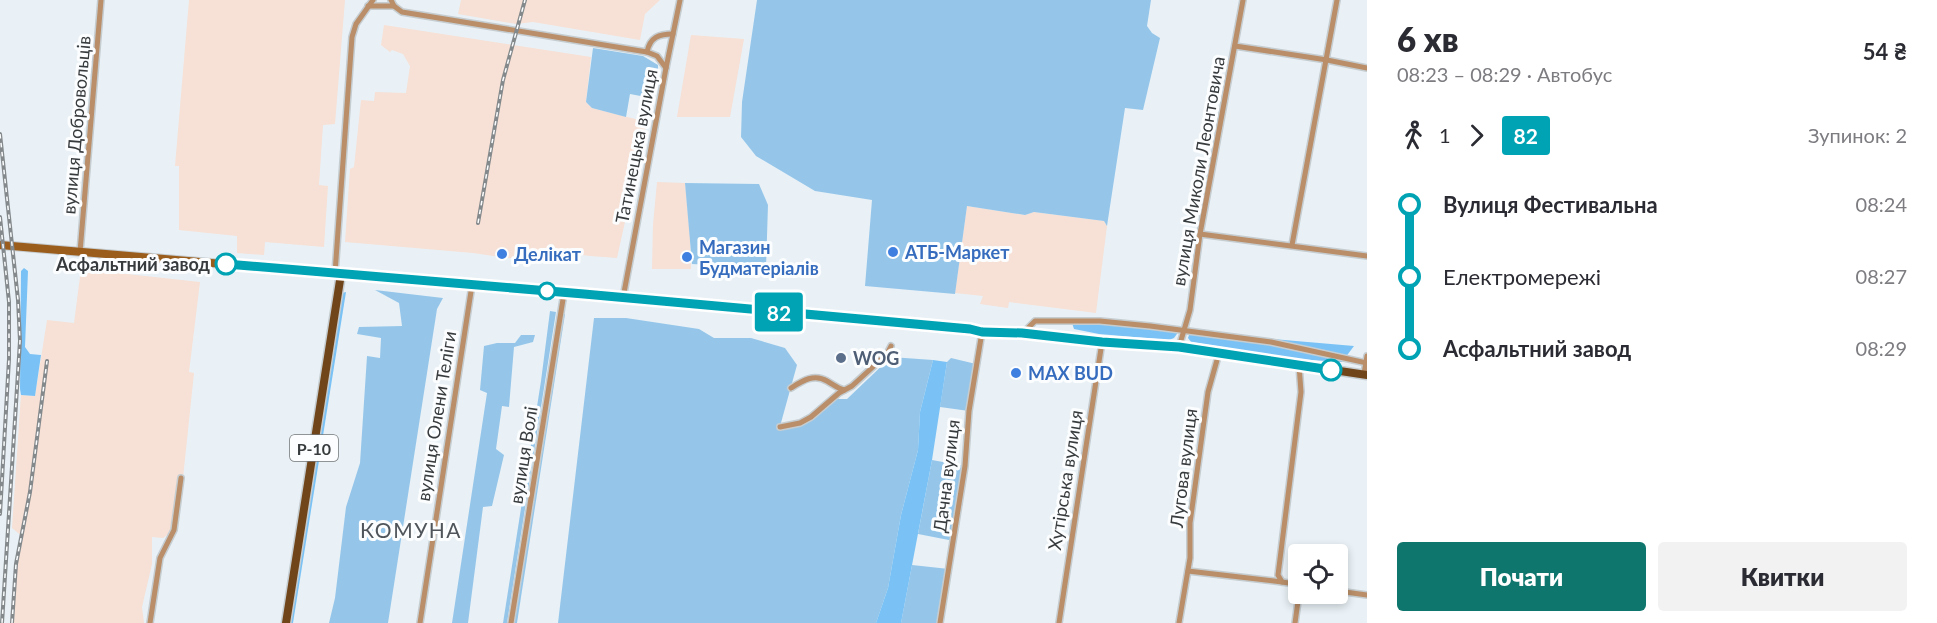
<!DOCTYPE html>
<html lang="uk">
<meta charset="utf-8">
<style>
:root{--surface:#fff;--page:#f2f2f3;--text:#2b2b33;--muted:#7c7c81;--accent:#0f766e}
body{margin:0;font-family:Lato,sans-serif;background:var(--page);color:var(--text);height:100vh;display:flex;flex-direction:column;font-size:22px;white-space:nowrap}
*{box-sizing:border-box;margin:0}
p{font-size:20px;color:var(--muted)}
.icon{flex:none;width:33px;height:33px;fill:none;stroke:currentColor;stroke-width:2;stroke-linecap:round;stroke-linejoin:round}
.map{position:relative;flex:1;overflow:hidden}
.drawer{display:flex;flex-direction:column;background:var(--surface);width:570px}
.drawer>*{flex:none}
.badge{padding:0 12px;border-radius:4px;font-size:21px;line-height:39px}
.fabs{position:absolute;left:1288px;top:544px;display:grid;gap:12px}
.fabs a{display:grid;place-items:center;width:60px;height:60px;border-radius:6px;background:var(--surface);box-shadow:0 3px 9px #0003;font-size:30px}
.map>.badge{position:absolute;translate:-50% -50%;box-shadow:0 0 0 3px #fff}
.legs{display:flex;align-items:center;gap:9px;height:66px;padding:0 30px;font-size:20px}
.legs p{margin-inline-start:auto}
.overview{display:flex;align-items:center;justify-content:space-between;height:102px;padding:0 30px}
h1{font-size:33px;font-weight:800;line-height:45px}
.button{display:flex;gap:12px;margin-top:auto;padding:12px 30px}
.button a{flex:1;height:69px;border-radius:6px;background:var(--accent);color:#fff;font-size:24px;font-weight:800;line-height:69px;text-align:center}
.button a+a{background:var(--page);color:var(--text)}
ul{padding:0 30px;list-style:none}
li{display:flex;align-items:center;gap:21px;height:72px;font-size:22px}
li i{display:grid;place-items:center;width:9px;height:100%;margin:0 8px;background:currentColor}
li i::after{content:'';width:15px;height:15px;margin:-8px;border:4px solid;border-radius:50%;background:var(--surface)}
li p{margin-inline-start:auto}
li:first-child i{background:linear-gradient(#0000 50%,currentColor 0)}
li:last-child i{background:linear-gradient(currentColor 50%,#0000 0)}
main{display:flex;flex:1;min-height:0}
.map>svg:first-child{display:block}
.industrial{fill:#f7e0d5}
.green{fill:#95c6ea}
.forest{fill:#7ac2f5}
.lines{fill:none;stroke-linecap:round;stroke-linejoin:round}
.street-casing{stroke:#c6cdd1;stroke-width:8}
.secondary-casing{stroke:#c6cdd1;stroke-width:10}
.primary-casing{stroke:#c6cdd1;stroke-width:11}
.street{stroke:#b98e69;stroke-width:5}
.secondary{stroke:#9b5d1c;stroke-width:8}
.primary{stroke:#71451a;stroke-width:8}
.rail-casing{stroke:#84898c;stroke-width:4}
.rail{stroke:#fbfdfe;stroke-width:1.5;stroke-dasharray:4.5;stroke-linecap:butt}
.line-1-casing{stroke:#fff;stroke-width:14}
.line-1{stroke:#00a3b4;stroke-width:9}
.shop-dot{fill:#3f7fe0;stroke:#fbfdfe;stroke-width:2}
.stop-1-dot{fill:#fff;stroke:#00a3b4;stroke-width:3}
.service-dot{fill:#5c6f8a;stroke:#fbfdfe;stroke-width:2}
.labels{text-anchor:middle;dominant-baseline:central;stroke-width:6;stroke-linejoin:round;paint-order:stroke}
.shield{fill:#fbfdfe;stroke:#727577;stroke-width:1.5}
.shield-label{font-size:16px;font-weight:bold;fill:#383b3d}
.street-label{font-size:18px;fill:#383b3d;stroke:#fbfdfe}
.shop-label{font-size:18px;font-weight:bold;fill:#366cbe;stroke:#fbfdfe;text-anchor:start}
.stop-label{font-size:18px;font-weight:bold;fill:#383b3d;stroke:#fbfdfe;text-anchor:end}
.service-label{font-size:18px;font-weight:bold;fill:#4e5e75;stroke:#fbfdfe;text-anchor:start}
.quarter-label{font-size:21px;letter-spacing:1.5px;fill:#4f555a;stroke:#fbfdfe}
</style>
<main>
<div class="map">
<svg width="1367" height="623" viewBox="0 0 1367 623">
<rect width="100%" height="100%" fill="#e9f1f6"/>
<g class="industrial">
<path d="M189,0H345L335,124L323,125L319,185L328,186L324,247L265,242L264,255L237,253V236L179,230V166H175Z"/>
<path d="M461,0H660L645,14L640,40L533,22L516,24L458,14Z"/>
<path d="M384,25L591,57L586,102L592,108L647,122L617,258L590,256L542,250H537L536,259L507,258L473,253L345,242L350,169L354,167L361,100L374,101L375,92L406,93L410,66L403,54L392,50L390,52L381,45Z"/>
<path d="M691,35L744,39L730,117H677Z"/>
<path d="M657,182L685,183L690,237L691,269H652L653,225Z"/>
<path d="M967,206L1025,215L1034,212L1104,221L1107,226L1096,313L1009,302L1008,308L980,304L983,296L955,293Z"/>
<path d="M81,269L200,282L189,372L194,373L183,478H178L171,532L163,538L152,537V564L142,607L144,623H14L16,571L23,537L12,528L21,395L35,396L47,320L74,323Z"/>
</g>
<g class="green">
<path d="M757,0H1151L1147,26L1152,33L1160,38L1143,110L1125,108L1107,226L1104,221L1034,212L1025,215L967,206L955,294L865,286L872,200L815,191L756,156L741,137L742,102Z"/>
<path d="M593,48L643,56L658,65V79L651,98L630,94L626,117L592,108L586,102Z"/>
<path d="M685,183L759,184L768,205L766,268L692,264Z"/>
<path d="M375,290L443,298L437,309L388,623H329L335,598L346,507L360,463L367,356L380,358L381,338L357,334L359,327L402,326L399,303Z"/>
<path d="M550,311L556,312L507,623H503L541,381Z"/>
<path d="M562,313L565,314L517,623H513Z"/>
<path d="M594,318H626L699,329L714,338H751L785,348L797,365L779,430L804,424L828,407L836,399H847L891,357L933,360L920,412L918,450L901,515L888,588L876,623H558Z"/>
<path d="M521,335H535L533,342L514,347L509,407L502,406L496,449L504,455L492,506L483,507L468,623H452L487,393L480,390L484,346L497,343H515Z"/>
<path d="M951,358L976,364L969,411L940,407L947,362Z"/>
<path d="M932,460L965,466L954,541L918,534Z"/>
<path d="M912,565L949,569L940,623H901Z"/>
</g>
<g class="forest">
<path d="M24,268L28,271L25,347L30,354L41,355L35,396L21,395L20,389L21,271Z"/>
<path d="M346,292L293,623H289L342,293Z"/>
<path d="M1080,321L1179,331L1174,338L1169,340L1099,334L1074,329L1072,323Z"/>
<path d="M1190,332L1354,346L1342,362L1296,359L1191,342L1188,338Z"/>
<path d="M933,360L947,362L932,460L901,623H876L888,588L901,515L918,450L920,412Z"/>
</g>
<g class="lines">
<defs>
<g id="street">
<path d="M391,0L394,6L402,12L647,52L657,56L666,68"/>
<path d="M368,6H394"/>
<path d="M1235,46L1327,60L1367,68"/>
<path d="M647,52C650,37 659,34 673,34"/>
<path d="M1200,234L1367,256"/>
<path d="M1292,245L1337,0"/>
<path d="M80,252L101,0"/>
<path d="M335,273L352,37L356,24L373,0"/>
<path d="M623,298L666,68L680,0"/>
<path d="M1023,333L1035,321H1100L1150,326L1271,342L1367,363"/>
<path d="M1179,347L1190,310L1200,234L1243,0"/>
<path d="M1364,374L1367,356"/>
<path d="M791,388C802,381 814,373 827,381C834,385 837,388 844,390"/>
<path d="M780,427L800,423L811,417L839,393L852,386L887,354L891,346"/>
<path d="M1188,571L1282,582L1295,584L1299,588"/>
<path d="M1282,582L1278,575L1301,392L1299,365"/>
<path d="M1338,591L1367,595"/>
<path d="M150,623L160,558L174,530L181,478"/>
<path d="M420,623L472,285"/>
<path d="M511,623L564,293"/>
<path d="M940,623L965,466L969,411L982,332"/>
<path d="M1059,623L1102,342"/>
<path d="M1179,623L1190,558V523L1208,392L1219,353"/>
<path d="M1295,623L1299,594"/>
</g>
<path id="secondary" d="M0,245L341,274"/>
<path id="primary" d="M286,623L341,274L970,329L982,332L1022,333L1102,342L1179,347L1367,375"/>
</defs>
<use href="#street" class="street-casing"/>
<use href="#secondary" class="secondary-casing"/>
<use href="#primary" class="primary-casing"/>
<use href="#street" class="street"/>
<use href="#secondary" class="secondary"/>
<use href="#primary" class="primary"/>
<defs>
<g id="rail">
<path d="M0,134L18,300L20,341L2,623"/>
<path d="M0,217L9,302V359L0,514"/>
<path d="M478,223L503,80L525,0"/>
<path d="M12,623L16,564L30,492L47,361"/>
</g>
</defs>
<use href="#rail" class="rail-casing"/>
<use href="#rail" class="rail"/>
</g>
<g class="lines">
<defs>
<path id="line-1" d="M226,264L584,294L970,329L982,332L1022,333L1102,342L1179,347L1331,370"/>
</defs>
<use href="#line-1" class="line-1-casing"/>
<use href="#line-1" class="line-1"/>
</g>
<g class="shop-dot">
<circle cx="893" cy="252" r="6"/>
<circle cx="502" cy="254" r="6"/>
<circle cx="687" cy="257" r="6"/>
<circle cx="1016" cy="373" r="6"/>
</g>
<g class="stop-1-dot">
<circle cx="226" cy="264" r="10"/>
<circle cx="547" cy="291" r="8"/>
<circle cx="1331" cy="370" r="10"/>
</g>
<circle class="service-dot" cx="841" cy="358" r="6"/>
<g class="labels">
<rect class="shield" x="290" y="435" width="48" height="26" rx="4.5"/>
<g class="shield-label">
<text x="314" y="448">Р-10</text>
</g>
<g class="street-label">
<text transform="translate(76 125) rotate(-85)">вулиця Добровольців</text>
<text transform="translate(636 146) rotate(-79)">Татинецька вулиця</text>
<text transform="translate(1198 171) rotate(-80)">вулиця Миколи Леонтовича</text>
<text transform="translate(436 416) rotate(-81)">вулиця Олени Теліги</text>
<text transform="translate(523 455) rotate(-81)">вулиця Волі</text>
<text transform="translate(1183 468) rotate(-83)">Лугова вулиця</text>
<text transform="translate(946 476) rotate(-83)">Дачна вулиця</text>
<text transform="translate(1065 480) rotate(-81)">Хутірська вулиця</text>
</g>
<g class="shop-label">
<text x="699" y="247">Магазин<tspan x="699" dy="21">Будматеріалів</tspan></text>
<text x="905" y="252">АТБ-Маркет</text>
<text x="514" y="254">Делікат</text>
<text x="1028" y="373">MAX BUD</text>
</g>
<g class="stop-label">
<text x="210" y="264">Асфальтний завод</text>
</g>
<g class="service-label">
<text x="853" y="358">WOG</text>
</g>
<g class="quarter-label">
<text x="411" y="529">КОМУНА</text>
</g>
</g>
</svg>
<div class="fabs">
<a><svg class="icon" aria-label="locate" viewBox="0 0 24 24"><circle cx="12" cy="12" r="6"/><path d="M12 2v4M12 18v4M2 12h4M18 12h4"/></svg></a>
</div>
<b class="badge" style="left:779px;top:312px;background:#00a3b4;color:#fff">82</b>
</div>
<section class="drawer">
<div class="overview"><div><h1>6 хв</h1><p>08:23 – 08:29 · Автобус</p></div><b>54 ₴</b></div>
<div class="legs"><svg class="icon" aria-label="walk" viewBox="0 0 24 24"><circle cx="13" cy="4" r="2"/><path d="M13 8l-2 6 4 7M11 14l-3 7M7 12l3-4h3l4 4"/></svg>1<svg class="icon" aria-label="forward" viewBox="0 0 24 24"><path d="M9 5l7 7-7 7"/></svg><b class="badge" style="background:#00a3b4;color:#fff">82</b><p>Зупинок: 2</p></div>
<ul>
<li><i style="color:#00a3b4"></i><b>Вулиця Фестивальна</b><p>08:24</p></li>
<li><i style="color:#00a3b4"></i><span>Електромережі</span><p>08:27</p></li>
<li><i style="color:#00a3b4"></i><b>Асфальтний завод</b><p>08:29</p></li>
</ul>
<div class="button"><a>Почати</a><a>Квитки</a></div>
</section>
</main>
